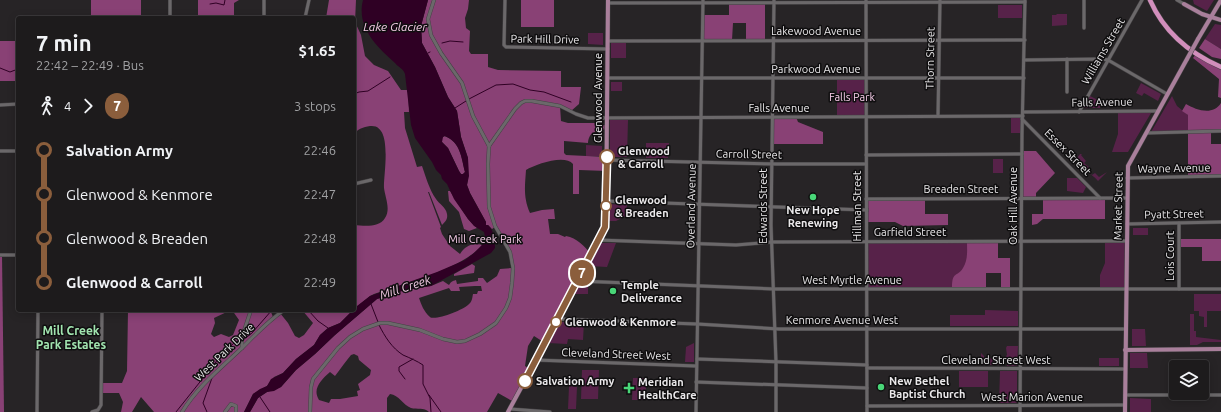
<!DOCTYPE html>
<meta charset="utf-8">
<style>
:root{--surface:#1d1b1c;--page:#2a2829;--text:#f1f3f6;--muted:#a0a1a3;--line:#3b393b}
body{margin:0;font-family:Ubuntu,sans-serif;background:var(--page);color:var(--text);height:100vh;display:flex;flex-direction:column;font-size:15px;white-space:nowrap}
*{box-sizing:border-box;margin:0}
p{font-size:13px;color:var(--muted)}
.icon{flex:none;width:22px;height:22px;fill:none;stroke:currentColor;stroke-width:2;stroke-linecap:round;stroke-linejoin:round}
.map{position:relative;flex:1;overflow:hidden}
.details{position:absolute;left:16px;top:16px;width:340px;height:296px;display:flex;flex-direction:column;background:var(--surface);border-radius:4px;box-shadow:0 2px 10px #0003,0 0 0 1px var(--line)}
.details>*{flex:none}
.badge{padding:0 8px;border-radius:13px;font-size:14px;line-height:26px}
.controls{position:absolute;left:1169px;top:360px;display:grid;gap:8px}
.controls a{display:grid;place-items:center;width:40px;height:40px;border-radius:4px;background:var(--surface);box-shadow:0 2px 10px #0003,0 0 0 1px var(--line);font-size:20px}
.map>.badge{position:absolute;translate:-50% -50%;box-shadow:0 0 0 2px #fff}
.legs{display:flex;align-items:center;gap:6px;height:44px;padding:0 20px;font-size:13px}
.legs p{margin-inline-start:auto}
.headline{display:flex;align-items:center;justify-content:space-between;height:68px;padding:0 20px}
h1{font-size:22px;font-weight:700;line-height:30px}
ul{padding:0 20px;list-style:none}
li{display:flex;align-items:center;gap:14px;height:44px;font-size:15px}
li i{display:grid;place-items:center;width:6px;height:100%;margin:0 5px;background:currentColor}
li i::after{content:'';width:10px;height:10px;margin:-5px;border:3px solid;border-radius:50%;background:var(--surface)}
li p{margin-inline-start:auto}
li:first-child i{background:linear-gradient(#0000 50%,currentColor 0)}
li:last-child i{background:linear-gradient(currentColor 50%,#0000 0)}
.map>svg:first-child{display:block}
.green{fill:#572249}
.forest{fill:#894175;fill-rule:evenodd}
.water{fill:#2f0024;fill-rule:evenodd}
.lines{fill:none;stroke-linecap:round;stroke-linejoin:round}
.stream{stroke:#2f0024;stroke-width:1}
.minor-casing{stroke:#444244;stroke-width:4}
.major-casing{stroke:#444244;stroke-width:5}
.highway-casing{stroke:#444244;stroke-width:5.5}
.minor{stroke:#6b686a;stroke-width:3}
.major{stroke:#a97f9b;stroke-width:4}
.highway{stroke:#d28ebc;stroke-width:4.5}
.major-bridge-casing{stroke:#444244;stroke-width:5;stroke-linecap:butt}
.major-bridge{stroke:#a97f9b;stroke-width:4}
.line-1-casing{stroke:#fff;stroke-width:9}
.line-1{stroke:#8b5e3c;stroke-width:6}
.stop-1-dot{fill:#fff;stroke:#8b5e3c;stroke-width:2}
.poi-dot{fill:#49d778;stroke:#0f0e0f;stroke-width:1.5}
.labels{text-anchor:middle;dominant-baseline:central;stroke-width:3;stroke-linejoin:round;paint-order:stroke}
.street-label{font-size:11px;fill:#eae8ea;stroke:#0f0e0f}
.park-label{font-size:11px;fill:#f6cce8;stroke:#0f0e0f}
.stop-label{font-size:11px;font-weight:bold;fill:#eae8ea;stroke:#0f0e0f;text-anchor:start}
.poi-label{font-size:11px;font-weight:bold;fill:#eae8ea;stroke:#0f0e0f;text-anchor:start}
.water-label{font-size:12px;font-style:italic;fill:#f5cbe6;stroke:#0f0e0f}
.neighbourhood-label{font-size:12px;font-weight:bold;fill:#a2e5b0;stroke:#0f0e0f}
</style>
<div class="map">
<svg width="1221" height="412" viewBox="0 0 1221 412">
<rect width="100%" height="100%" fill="#272426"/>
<g class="green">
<path d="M1193,0H1214L1207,11L1194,4Z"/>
<rect x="998" y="5" width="24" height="13"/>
<path d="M1057,14H1067V25L1052,26V15H1056Z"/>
<path d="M1215,24L1221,25V49L1205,39Z"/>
<path d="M588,33H603V45L588,44Z"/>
<rect x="611" y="43" width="15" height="15"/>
<rect x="837" y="78" width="29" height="38"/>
<rect x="611" y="82" width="11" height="9"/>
<path d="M1141,83L1161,94L1158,101L1144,93L1142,96L1136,93Z"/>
<path d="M1090,96L1100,101V108H1083Z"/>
<path d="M1172,96L1177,106L1188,115V131L1151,132Z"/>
<path d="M1118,113H1151L1128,152H1112L1118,134Z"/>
<path d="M1011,116H1023L1022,133H1011Z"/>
<path d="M610,120H628L627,157H610Z"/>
<path d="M646,143H669L668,158H646Z"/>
<path d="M586,145L602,146V156H586Z"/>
<path d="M1080,154H1082L1081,155L1086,161L1084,163L1090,168L1087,171L1092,175L1095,173L1099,177L1107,172L1098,181C1094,176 1090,174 1085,170L1087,168L1077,158Z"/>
<rect x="993" y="159" width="10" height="14"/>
<path d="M1067,178H1077L1086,187L1083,193L1067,191Z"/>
<path d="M609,204L627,205L626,216L616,221H609Z"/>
<rect x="1133" y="228" width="15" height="7"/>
<path d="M1105,241H1126V289H1100V275L1105,263Z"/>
<path d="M601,243H616L607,267L589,266Z"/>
<path d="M871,243H967V289H867V244Z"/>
<path d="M580,284H588V294H574Z"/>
<path d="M1194,294H1221V311H1207V327H1204V317L1199,316V311H1202H1194Z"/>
<path d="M985,310L1018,311V326H950V315H985Z"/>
<path d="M1190,314H1194V331H1196V337L1221,340V342H1203L1197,345H1190Z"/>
<path d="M560,322H584L583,340L568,339L567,344L548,343Z"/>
<path d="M1132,329H1145L1146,346H1132Z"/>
<path d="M694,343V362H685L686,347Z"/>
<path d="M1007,346H1018L1017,366H1007V364L1008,365L1015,364V359L1005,358V360H999V365H981V353L984,356V359L1005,357L1007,355L1006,348Z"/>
<path d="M1130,353H1147L1148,368H1130Z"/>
<rect x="1099" y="358" width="20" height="8"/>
<path d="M582,370H599L598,399H581Z"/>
<rect x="959" y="371" width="29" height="16"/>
<path d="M1000,371H1017V403H999Z"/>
<path d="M633,378H646V400H632Z"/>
<path d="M569,386L577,387L576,409H568Z"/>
<path d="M1130,398L1151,399V412H1130Z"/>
</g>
<g class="forest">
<rect x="91" y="0" width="50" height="18"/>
<path d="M198,0H239L234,3V18H198Z"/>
<path d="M329,0H356L355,22L361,35L365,56L374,65L388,71L401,90H408L409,112H404L405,128L417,167L422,166C426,177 429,189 436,199C439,204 446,207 447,214C448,219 445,222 442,225L429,192H428L441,227L440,228L442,234L450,246L460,254C465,246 473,242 482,245C461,270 405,283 374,294L370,296L354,309V225C364,226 379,228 385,218C391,209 385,197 384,188C383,176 394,123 370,126C363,127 358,129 354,134V18H326Z"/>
<path d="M428,0H469L468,9L465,18L466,28L470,31L469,51L471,54H488V67L498,70L561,71V87H581L579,104L571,111L560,106L561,121L568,123H599L602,125H607V129C597,131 589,131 588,143L564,141V153L566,155L607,157V171L579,170V194H573V164C565,154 536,164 526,170C525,186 523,197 530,213L542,210L554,209L555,219H548L550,234H558L565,237L566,236C577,238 584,246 591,254L545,343L534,336L528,346L525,366L531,370L514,402L498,393L487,412H429C424,407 417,410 411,408C403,405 399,395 390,394L387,398V412H250L258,398L267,392L281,387L296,370L315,354L335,335L377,299L405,290L431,286L443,281L449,285C451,282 452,281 456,280L457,284L478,281V278H483L487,283L497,276L500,269L512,268V257L495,227L492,229L488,225H486V222L470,193L467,185L468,178V158L461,137L457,111L448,97L435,67L422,43L421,26ZM475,286H481L482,291H478L477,294H473C472,299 472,302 468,305C463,310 435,321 430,317C424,312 421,304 419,298L449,288L451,291H460L459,287ZM354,354L358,356L359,360L371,370L370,375L358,384L360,390L357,391L358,396L340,399H331L329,403L319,400C312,389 321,380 330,372L335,376C341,368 346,361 351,355Z"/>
<rect x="521" y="0" width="33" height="27"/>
<path d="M765,2V40H746V23H733L732,40H702V15H729V3Z"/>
<path d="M1205,39L1221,49V59L1212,57L1199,48Z"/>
<rect x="0" y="41" width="18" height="40"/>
<path d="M1196,54L1221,67V98L1218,97L1219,79L1193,58Z"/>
<path d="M1221,103V131H1211V144H1221V176L1188,177V115L1182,111L1186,104C1196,110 1213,116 1221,103Z"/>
<path d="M773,117H796L798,122L823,132V144H772Z"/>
<path d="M444,136C460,140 462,159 465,172L463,174H461L459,171L448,148L442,142V138Z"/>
<path d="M1022,151H1036L1055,173L1036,193V198H1022Z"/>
<path d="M448,191H450L468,219L477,228L469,231L464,229L459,212L449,201Z"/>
<path d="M925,198V214H948V225L903,226L895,222H867L866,199Z"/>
<path d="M1043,198H1105V219H1043L1037,224L1032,225V214H1043Z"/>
<path d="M1179,239H1221V261H1202V247H1179Z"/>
<path d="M967,243H998V258H1010V289H1001V273H986V289H952C952,270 957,278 963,268C968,260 967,252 967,243Z"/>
<path d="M0,255H2L4,412H0Z"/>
<path d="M472,264L475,266L474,273L454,276V274Z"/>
<path d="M128,310H231L214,318L215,323L211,334L214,337L221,334L229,337L233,335L239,320L232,310H272L271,312L273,317L280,313L288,323L295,336L299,338L304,335L313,323L302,310H353L340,323L328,328L320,335L314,345L296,359L283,373L274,377L267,386L253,394L244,412H154L141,397L132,412H121L123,402L119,393H101V383H122L127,371Z"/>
</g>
<path class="water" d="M363,0H428L421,26L422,43L435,67L448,97L457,111L461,137L468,158L469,176L467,185L470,193L486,222V225H488C494,231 495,239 495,248L491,253L431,286L405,290L377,299L335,335L315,354L296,370L281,387L274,391L267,392L258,398L250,412H244L253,394L260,389L267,386L271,379L283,373L296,359L314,345L320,335L328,328L340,323L357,306L370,296L437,272L465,260L474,253L482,245L485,237L484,232L474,226L468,219L454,199L447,184L442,179L441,175L436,170L432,162L415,138L411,125L405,74C403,68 399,68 395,63C377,47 356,27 363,0ZM445,136C461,143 461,157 465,172L463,174H461L459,171L448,148L442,142L443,137Z"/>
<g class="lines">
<g class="stream">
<path d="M210,4L216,3L224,5L225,0"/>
<path d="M442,43L450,41L463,42"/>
<path d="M428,53L430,52"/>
<path d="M0,68L10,72L18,69"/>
<path d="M354,94L359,92L368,91L390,77"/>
<path d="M469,99L496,85L513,84L530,90L544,92L571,102"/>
<path d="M455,108L466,101"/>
<path d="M371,304L378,322"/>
<path d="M308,310L318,321L328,328"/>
<path d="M379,325C385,337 392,348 403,355C410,358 417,361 423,365V384L430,398L431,412"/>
<path d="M405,379L399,371V367L413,359"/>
<path d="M429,395L441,412"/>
<path d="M260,397L270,412"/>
<path d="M176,412L223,353L234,343L247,337L252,333L272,310"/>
<path d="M207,412L203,403L212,378"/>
</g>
<defs>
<g id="minor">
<path d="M170,0V18"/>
<path d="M264,0V18"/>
<path d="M434,0L428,19L431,35L441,53L462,83L473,116L489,146"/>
<path d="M505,0L504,45L506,47L608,49"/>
<path d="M774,0L771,225L776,362V412"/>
<path d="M866,0L867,412"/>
<path d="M1177,0L1184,4"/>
<path d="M608,3L1025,2"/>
<path d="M305,18L309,0"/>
<path d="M1084,28V0"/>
<path d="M608,41L1025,40"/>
<path d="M1024,60L1103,59L1108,60L1167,94"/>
<path d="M608,78H1024"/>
<path d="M1067,92V59"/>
<path d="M0,105L18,104"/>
<path d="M1023,112L1158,111"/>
<path d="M1079,112L1142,0"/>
<path d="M938,116L940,0"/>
<path d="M1022,119L1100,198"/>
<path d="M1146,133L1221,131"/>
<path d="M0,151H18"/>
<path d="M866,155L1022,154"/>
<path d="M607,160L777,164H866"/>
<path d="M1127,178L1221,176"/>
<path d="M354,184L371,180"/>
<path d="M866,199L1127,198"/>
<path d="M606,201L867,210"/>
<path d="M1127,224L1221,222"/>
<path d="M598,240L736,245L772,242L1126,241"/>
<path d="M0,255H18"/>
<path d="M578,281L774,289H1221"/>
<path d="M1179,289V223"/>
<path d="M558,319L697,324L779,329H1126"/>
<path d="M242,348V337L251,310"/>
<path d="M697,359L867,365"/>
<path d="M536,360L696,366"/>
<path d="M867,368L1125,369"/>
<path d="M696,382L867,388"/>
<path d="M1125,395H1221"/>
<path d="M867,406L1125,405"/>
<path d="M510,409L550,412"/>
<path d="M37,412L38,310"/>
<path d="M92,412L98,410L101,405L102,310"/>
<path d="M182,412C198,386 221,368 243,347C256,334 268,321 284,310"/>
<path d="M225,412L231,404L236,406V412"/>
<path d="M310,412L311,387L313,379L338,348L350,337L363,329L380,323H388L420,330L443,339L457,342L465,341L480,334L496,323L506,308L510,298L512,283L513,268L510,252L495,226L489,207L488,164L489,146L515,109L521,103L525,101H532L560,106L576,114L588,118L1023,116"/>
<path d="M696,412L703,0"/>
<path d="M1020,412L1022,133L1025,0"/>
</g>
<g id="major">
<path d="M1184,4L1202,14L1221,20"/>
<path d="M1198,39L1221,0"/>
<path d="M1125,350L1221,349"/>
<path d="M508,412L556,323L606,224L608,0"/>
<path d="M1125,412L1128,166L1187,59"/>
</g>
<path id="highway" d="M1150,0C1164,32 1189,53 1221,67"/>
</defs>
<use href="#minor" class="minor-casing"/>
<use href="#major" class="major-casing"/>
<use href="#highway" class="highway-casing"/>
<use href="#minor" class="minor"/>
<use href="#major" class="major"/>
<use href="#highway" class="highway"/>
<defs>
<path id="major-bridge" d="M1187,59L1198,39"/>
</defs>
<use href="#major-bridge" class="major-bridge-casing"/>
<use href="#major-bridge" class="major-bridge"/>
</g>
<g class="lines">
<defs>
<path id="line-1" d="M525,381L605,227L607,157"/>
</defs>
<use href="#line-1" class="line-1-casing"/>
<use href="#line-1" class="line-1"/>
</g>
<g class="stop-1-dot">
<circle cx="607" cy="157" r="7"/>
<circle cx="606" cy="206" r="5"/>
<circle cx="556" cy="322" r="5"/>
<circle cx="525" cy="381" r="7"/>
</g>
<g class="poi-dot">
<circle cx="813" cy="197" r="4"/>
<circle cx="613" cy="291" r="4"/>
<circle cx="881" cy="387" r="4"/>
<path d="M627 382h4v4h4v4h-4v4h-4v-4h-4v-4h4z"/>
</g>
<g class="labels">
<g class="street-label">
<text x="816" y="31">Lakewood Avenue</text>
<text transform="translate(545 39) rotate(1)">Park Hill Drive</text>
<text transform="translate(1103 51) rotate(-60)">Williams Street</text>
<text transform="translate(930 58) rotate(-89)">Thorn Street</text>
<text x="816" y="69">Parkwood Avenue</text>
<text transform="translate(598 98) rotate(-90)">Glenwood Avenue</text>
<text transform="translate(1102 102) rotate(-1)">Falls Avenue</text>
<text x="779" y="108">Falls Avenue</text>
<text transform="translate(1068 152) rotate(45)">Essex Street</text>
<text transform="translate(749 154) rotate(1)">Carroll Street</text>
<text transform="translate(1174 168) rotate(-1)">Wayne Avenue</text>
<text x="961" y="189">Breaden Street</text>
<text transform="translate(691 206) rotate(-89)">Overland Avenue</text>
<text transform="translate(763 206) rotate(-90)">Edwards Street</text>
<text transform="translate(857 206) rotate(-90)">Hillman Street</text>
<text transform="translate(1013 206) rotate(-90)">Oak Hill Avenue</text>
<text transform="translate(1118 206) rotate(-89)">Market Street</text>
<text transform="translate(1174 214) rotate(-1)">Pyatt Street</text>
<text x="910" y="232">Garfield Street</text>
<text transform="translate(1170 256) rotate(-90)">Lois Court</text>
<text x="852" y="280">West Myrtle Avenue</text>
<text x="842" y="320">Kenmore Avenue West</text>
<text transform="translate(224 352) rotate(-44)">West Park Drive</text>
<text transform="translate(616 354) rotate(2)">Cleveland Street West</text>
<text x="996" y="360">Cleveland Street West</text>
<text x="1032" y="397">West Marion Avenue</text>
</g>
<g class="park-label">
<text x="852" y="97">Falls Park</text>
<text x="485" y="239">Mill Creek Park</text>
</g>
<g class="stop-label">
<text x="618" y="151">Glenwood<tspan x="618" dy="13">&amp; Carroll</tspan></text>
<text x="615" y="200">Glenwood<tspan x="615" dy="13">&amp; Breaden</tspan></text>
<text x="565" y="322">Glenwood &amp; Kenmore</text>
<text x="536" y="381">Salvation Army</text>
</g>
<g class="poi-label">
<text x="813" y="210" text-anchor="middle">New Hope<tspan x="813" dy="13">Renewing</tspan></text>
<text x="621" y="285">Temple<tspan x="621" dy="13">Deliverance</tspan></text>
<text x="889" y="381">New Bethel<tspan x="889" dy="13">Baptist Church</tspan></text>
<text x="638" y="382">Meridian<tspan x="638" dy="13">HealthCare</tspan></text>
</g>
<g class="water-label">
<text x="395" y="26">Lake Glacier</text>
<text transform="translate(405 287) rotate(-18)">Mill Creek</text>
</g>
<g class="neighbourhood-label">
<text x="71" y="330">Mill Creek<tspan x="71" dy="14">Park Estates</tspan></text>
</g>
</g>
</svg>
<div class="controls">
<a><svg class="icon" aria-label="layers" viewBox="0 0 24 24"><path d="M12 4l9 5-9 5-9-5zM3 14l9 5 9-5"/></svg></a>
</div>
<b class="badge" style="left:582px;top:273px;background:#8b5e3c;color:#fff">7</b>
<section class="details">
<div class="headline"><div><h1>7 min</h1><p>22:42 – 22:49 · Bus</p></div><b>$1.65</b></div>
<div class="legs"><svg class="icon" aria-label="walk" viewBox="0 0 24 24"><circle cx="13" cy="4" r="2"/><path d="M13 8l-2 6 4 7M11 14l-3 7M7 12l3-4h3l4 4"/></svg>4<svg class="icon" aria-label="forward" viewBox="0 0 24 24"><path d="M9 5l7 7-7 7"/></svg><b class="badge" style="background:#8b5e3c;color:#fff">7</b><p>3 stops</p></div>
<ul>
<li><i style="color:#8b5e3c"></i><b>Salvation Army</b><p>22:46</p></li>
<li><i style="color:#8b5e3c"></i><span>Glenwood &amp; Kenmore</span><p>22:47</p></li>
<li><i style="color:#8b5e3c"></i><span>Glenwood &amp; Breaden</span><p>22:48</p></li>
<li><i style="color:#8b5e3c"></i><b>Glenwood &amp; Carroll</b><p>22:49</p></li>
</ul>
</section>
</div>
